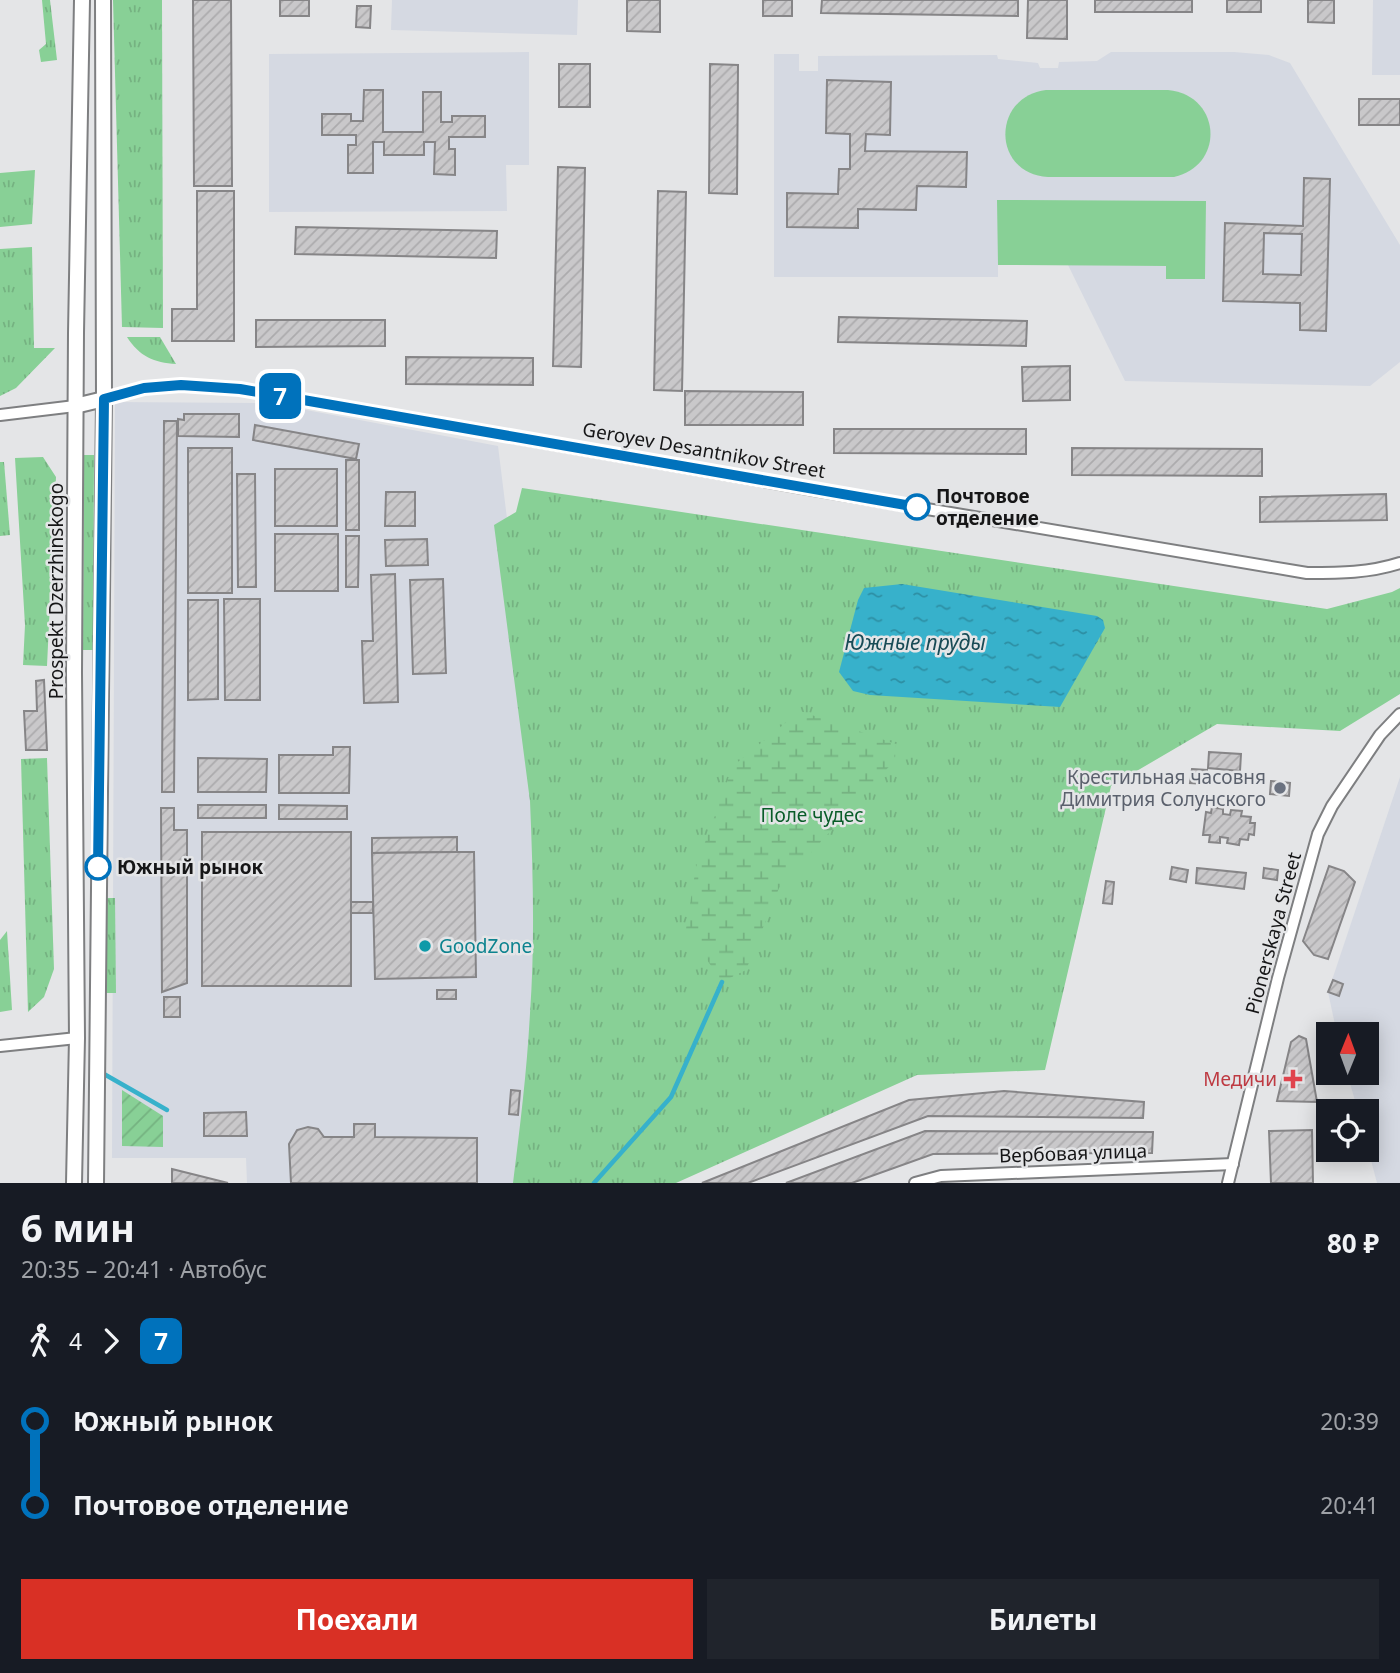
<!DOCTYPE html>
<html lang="ru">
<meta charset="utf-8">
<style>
:root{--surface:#171b24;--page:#20242c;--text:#f1f3f6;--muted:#9ea1a6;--accent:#d93025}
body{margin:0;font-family:"Noto Sans",sans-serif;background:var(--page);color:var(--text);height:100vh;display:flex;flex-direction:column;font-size:26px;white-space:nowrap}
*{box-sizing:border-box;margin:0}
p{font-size:23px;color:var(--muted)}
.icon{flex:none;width:38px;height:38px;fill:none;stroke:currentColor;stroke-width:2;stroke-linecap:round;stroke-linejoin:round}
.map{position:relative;height:1183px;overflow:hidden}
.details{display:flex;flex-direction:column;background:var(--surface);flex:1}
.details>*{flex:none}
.badge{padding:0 14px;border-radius:10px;font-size:24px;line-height:46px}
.needle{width:46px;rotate:1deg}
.fabs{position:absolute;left:1316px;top:1022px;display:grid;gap:14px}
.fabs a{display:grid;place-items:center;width:63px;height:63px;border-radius:0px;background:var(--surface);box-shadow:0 4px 18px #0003;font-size:35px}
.map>.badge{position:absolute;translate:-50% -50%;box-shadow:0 0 0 4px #fff}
.legs{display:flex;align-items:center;gap:10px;height:77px;padding:0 21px;font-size:23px}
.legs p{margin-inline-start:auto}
.headline{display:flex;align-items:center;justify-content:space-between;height:119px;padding:0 21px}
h1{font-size:38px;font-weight:700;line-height:52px}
.button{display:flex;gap:14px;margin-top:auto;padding:14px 21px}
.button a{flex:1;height:80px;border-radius:0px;background:var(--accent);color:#fff;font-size:28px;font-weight:700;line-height:80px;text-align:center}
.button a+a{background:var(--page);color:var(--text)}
ul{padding:0 21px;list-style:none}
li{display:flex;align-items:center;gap:24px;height:84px;font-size:26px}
li i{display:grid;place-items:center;width:10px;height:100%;margin:0 9px;background:currentColor}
li i::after{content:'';width:18px;height:18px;margin:-9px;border:5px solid;border-radius:50%;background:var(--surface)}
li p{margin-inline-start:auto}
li:first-child i{background:linear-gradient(#0000 50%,currentColor 0)}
li:last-child i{background:linear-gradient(currentColor 50%,#0000 0)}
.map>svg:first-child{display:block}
.built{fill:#d5d9e2}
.grass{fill:url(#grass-tufts)}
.wetland{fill:url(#wetland-marsh)}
.garden{fill:url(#garden-furrows)}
.pitch{fill:#88d096}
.water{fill:url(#water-ripples)}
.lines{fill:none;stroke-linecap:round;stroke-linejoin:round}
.stream{stroke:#37b1cb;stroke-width:4.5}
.building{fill:url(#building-hatch);stroke:#868587;stroke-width:2;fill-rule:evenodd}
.minor-casing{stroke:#7e7f81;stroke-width:14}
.tertiary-casing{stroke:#7e7f81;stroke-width:18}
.minor{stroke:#fff;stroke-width:10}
.tertiary{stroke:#fff;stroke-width:14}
.line-1-casing{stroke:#fff;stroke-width:16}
.line-1{stroke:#0072bc;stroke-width:10}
.stop-1-dot{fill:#fff;stroke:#0072bc;stroke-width:3.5}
.worship-dot{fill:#6b7280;stroke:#e4e5e7;stroke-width:2.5}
.culture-dot{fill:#0f9aa8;stroke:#e4e5e7;stroke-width:2.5}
.health-dot{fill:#e0444e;stroke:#e4e5e7;stroke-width:2.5}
.labels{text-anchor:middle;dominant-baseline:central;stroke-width:5;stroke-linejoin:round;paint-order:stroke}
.street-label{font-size:19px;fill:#161617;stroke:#e4e5e7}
.stop-label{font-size:19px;font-weight:bold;fill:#161617;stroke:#e4e5e7;text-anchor:start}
.worship-label{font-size:19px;fill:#5b616d;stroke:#e4e5e7;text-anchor:end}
.park-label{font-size:19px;fill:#095c28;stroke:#e4e5e7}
.culture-label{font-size:19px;fill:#0d838f;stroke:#e4e5e7;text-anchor:start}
.health-label{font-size:19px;fill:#be3a42;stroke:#e4e5e7;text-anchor:end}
.water-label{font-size:21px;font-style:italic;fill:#184b56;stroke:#e4e5e7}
</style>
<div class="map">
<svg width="1400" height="1183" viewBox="0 0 1400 1183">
<defs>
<pattern id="grass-tufts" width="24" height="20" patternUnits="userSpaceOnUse" patternTransform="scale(1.75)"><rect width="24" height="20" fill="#88d096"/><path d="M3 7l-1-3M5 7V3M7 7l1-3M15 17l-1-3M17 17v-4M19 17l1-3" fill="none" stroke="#75b281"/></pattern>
<pattern id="wetland-marsh" width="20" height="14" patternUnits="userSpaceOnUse" patternTransform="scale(1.75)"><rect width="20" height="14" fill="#88d096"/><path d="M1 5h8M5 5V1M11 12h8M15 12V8" fill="none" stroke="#75b281"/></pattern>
<pattern id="garden-furrows" width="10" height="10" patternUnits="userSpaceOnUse" patternTransform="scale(1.75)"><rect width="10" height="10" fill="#88d096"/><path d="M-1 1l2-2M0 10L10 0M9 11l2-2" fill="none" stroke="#75b281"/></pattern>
<pattern id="water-ripples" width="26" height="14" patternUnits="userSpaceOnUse" patternTransform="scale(1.75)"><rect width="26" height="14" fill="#37b1cb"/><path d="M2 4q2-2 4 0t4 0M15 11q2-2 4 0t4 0" fill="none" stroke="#2d8fa4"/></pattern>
<pattern id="building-hatch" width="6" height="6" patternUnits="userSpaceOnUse" patternTransform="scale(1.75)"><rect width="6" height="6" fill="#c9c8ca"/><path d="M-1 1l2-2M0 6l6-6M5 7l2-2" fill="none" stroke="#acabad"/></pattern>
</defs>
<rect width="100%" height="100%" fill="#e4e5e7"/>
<g class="built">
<path d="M392,0H578L577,35L391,30Z"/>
<path d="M1373,0H1400V75H1372Z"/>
<path d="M529,52V165H506L507,211L269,212V54Z"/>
<path d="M1111,52H1234L1269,55L1290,63L1400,245V362L1370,386L1125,381L1068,265L1166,266L998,200V277H774V54H799V71H818V56L997,55L998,59L1038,63L1040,68H1058L1059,62L1097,61Z"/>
<path d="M115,402L269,403L498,446L546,833L527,1183H247L246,1158H112Z"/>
<path d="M1400,777V1183H1377L1367,1145V1111H1358L1347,1073H1367V1034H1337L1328,992Z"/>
</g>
<g class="grass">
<path d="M42,0H50L57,60L41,62L39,50L46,44Z"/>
<path d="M113,0H162L163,328L122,327Z"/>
<path d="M35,170L32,224L0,227V173Z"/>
<path d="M32,247L34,348H55L16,388L0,396V249Z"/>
<path d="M127,337H160L176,364C154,363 139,356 127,337Z"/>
<path d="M84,455H94L93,650H83Z"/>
<path d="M43,457L56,477L47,666L23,665L25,625L15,458Z"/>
<path d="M0,462H4L10,535L0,536Z"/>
<path d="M522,488L1327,609L1392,592L1400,588V694L1340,731L1217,724L1111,786L1045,1070L917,1075L676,1183H513C520,1127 527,1070 530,1013C535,943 533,871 530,801L494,525L516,512Z"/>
<path d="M47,758L54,969L44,997L28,1012L21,759Z"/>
<path d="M106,898H115L116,993H106Z"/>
<path d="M7,931L12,1010L0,1012V940Z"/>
</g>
<path class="wetland" d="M800,711L896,744L895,760L779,888L746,970L722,982L686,929L696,867L733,766Z"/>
<path class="garden" d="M122,1090L163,1116V1147L122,1146Z"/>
<g class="pitch">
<path d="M1046,90H1168C1221,95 1226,165 1174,177H1048C992,174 991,97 1046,90Z"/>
<path d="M997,200L1206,201L1205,279H1166V266L998,265Z"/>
</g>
<path class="water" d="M902,584L1097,616L1103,620L1105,628L1060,707L870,695L853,691L839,672L858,600L864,588Z"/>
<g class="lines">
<g class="stream">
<path d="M104,1074L167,1110"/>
<path d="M594,1183L671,1097L722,982"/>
</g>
</g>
<g class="building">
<path d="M193,0H231L232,186H194Z"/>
<rect x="280" y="0" width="29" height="16"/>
<path d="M627,0H660V32L627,31Z"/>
<rect x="763" y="0" width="29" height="16"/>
<path d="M822,0H1018V16L821,13Z"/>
<path d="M1028,0H1067V39L1027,38Z"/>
<rect x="1095" y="0" width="97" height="12"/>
<rect x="1227" y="0" width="34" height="12"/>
<path d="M1308,0H1334V23L1308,22Z"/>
<path d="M357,6H371L370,28L356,27Z"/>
<rect x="559" y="64" width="31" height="43"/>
<path d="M710,64L738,65L737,194L709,193Z"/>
<path d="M827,80L891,82L890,135L866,134L865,151L967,152L966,187L917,186L916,210L858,209V228L787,227V193L838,194L839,169H850V134L826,133Z"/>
<path d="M364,90H383V132H423V92H441V122H452V116H485V137H449V149H455V175L434,174L435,142H424V155H384V142H373V173H348V145H356V135H322V114H351V121H363Z"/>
<rect x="1359" y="99" width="41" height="26"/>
<path d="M558,167L585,168L581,367L553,366Z"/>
<path d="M1304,178L1330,179L1326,331L1300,330V303L1223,301L1225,223L1303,226ZM1264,233L1302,234L1301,275L1263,274Z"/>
<path d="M197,191H234V341H172V309H197Z"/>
<path d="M658,191L686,192L682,391L654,390Z"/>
<path d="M296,227L497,231L496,258L295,254Z"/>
<path d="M839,317L1027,321L1026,346L838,342Z"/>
<path d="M256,320H385V346L256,347Z"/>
<path d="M406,357L533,358V385L406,384Z"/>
<path d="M1070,366V400L1023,401L1022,367Z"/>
<path d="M685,391L803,392V425H685Z"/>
<path d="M184,414H239V437L178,436V419L184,420Z"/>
<path d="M164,421H177L174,792H162Z"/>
<path d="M255,425L359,444L356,459L253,440Z"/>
<path d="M834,429H1026V454L834,453Z"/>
<rect x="188" y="448" width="44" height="145"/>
<path d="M1072,448L1262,449V476L1072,475Z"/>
<rect x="346" y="460" width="13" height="70"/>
<rect x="275" y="469" width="62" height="57"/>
<path d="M237,474H255L256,587H238Z"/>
<path d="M386,492H415V526H385Z"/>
<path d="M1386,494L1387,520L1260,522V497Z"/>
<rect x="275" y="534" width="63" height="57"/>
<path d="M346,536H359L358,587H346Z"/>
<path d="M427,539L428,565L386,566L385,540Z"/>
<path d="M395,574L398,702L364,703L362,641H373L371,575Z"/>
<path d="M443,579L446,673L413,674L410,580Z"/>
<path d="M224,599H260V700H225Z"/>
<path d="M188,600H218V699L188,700Z"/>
<path d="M44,680L47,750H26L24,711H37L36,681Z"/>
<path d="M333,747H350L349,793H279V755H333Z"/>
<path d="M1209,752L1241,754L1240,771L1208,768Z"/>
<path d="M198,758L267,759L266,792H198Z"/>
<path d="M1192,769L1207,770L1206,784L1190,783Z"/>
<path d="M1271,781L1290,783L1289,796L1270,794Z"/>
<rect x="198" y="805" width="68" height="13"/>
<path d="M279,805L347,806V819H279Z"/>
<path d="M1212,807L1223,809V814L1230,815L1231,810L1242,811L1241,816L1251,817L1250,823H1255L1254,835L1249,834L1248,840L1240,839L1239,845L1227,843L1228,838L1220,837V843L1209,842L1210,835H1203L1206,812L1211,813Z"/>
<path d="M161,808H174V830H187V983L162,992Z"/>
<rect x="202" y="832" width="149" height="154"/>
<path d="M457,837V852L372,853V838Z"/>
<path d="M457,852H474L476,977L375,979L372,853Z"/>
<path d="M1329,866L1344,871L1355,882L1328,959L1314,955L1303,941Z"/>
<path d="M1172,867L1188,870L1186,882L1170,879Z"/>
<path d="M1197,868L1246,873L1244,889L1196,883Z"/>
<path d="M1264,868L1278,870L1277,880L1263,878Z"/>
<path d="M1106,881L1114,882L1112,904L1103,903Z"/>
<rect x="351" y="902" width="22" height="11"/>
<path d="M1333,980L1343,984L1339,996L1328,992Z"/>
<rect x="437" y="990" width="19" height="9"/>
<rect x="164" y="997" width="16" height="20"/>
<path d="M1299,1036L1306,1039L1317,1102L1277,1101L1291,1042Z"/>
<path d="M511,1090L520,1091L518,1115L509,1114Z"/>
<path d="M1004,1091L1144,1102L1143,1118L928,1116L748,1183H702L909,1100Z"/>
<path d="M246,1112L247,1136H204V1113Z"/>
<path d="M354,1124H375V1137L477,1138V1183H291L289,1144L297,1130L308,1127L318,1129L324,1137H354Z"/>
<path d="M1312,1130L1313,1183H1271L1269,1131Z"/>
<path d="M925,1131L1153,1132L1152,1153L933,1154L852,1183H786Z"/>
<path d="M172,1169L228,1183H172Z"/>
</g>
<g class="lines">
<defs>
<g id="minor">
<path d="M104,399L144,388L181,385L240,389L814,490L1307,573C1340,573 1369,573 1400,563"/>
<path d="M0,415L75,406"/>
<path d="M0,1046L77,1038"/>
<path d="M915,1183L941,1176L1233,1164"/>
<path d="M1228,1183L1278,978L1318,834L1332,806L1380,735L1400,714"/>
</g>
<g id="tertiary">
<path d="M75,406L104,399"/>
<path d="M74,1183L77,1038L74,673L76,333L82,0"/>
<path d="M96,1183L104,399L103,0"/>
</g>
</defs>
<use href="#minor" class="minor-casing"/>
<use href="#tertiary" class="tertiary-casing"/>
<use href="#minor" class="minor"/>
<use href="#tertiary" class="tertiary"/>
</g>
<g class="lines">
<defs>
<path id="line-1" d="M98,867L104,399L144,388L181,385L240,389L917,507"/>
</defs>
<use href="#line-1" class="line-1-casing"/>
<use href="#line-1" class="line-1"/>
</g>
<g class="stop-1-dot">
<circle cx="917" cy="507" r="12"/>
<circle cx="98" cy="867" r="12"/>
</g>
<circle class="worship-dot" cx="1280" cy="788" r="7"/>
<circle class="culture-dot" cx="425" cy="946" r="7"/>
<path class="health-dot" d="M1289.5 1068.5h7v7h7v7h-7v7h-7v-7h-7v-7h7z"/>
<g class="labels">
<g class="street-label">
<text transform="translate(704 450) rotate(10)">Geroyev Desantnikov Street</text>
<text transform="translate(56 591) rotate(-90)">Prospekt Dzerzhinskogo</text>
<text transform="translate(1273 933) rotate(-75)">Pionerskaya Street</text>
<text transform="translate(1073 1153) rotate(-2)">Вербовая улица</text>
</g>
<g class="stop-label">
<text x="936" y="496">Почтовое<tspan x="936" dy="22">отделение</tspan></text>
<text x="117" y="867">Южный рынок</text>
</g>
<g class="worship-label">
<text x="1266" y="777">Крестильная часовня<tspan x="1266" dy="22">Димитрия Солунского</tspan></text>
</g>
<g class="park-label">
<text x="812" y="815">Поле чудес</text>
</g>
<g class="culture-label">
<text x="439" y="946">GoodZone</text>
</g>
<g class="health-label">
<text x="1277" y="1079">Медичи</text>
</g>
<g class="water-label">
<text x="915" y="642">Южные пруды</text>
</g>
</g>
</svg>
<div class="fabs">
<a><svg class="needle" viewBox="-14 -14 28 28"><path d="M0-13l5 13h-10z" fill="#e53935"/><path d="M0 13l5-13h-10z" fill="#9ea1a6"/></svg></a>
<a><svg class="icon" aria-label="locate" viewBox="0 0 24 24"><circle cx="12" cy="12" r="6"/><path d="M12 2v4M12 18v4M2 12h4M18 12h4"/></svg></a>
</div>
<b class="badge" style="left:280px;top:396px;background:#0072bc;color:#fff">7</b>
</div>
<section class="details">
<div class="headline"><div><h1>6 мин</h1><p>20:35 – 20:41 · Автобус</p></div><b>80 ₽</b></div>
<div class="legs"><svg class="icon" aria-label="walk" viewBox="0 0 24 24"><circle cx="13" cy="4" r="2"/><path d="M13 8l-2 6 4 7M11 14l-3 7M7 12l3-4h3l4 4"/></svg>4<svg class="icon" aria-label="forward" viewBox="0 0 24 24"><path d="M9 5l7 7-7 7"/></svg><b class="badge" style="background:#0072bc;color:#fff">7</b></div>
<ul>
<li><i style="color:#0072bc"></i><b>Южный рынок</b><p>20:39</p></li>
<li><i style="color:#0072bc"></i><b>Почтовое отделение</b><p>20:41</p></li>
</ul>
<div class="button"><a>Поехали</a><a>Билеты</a></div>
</section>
